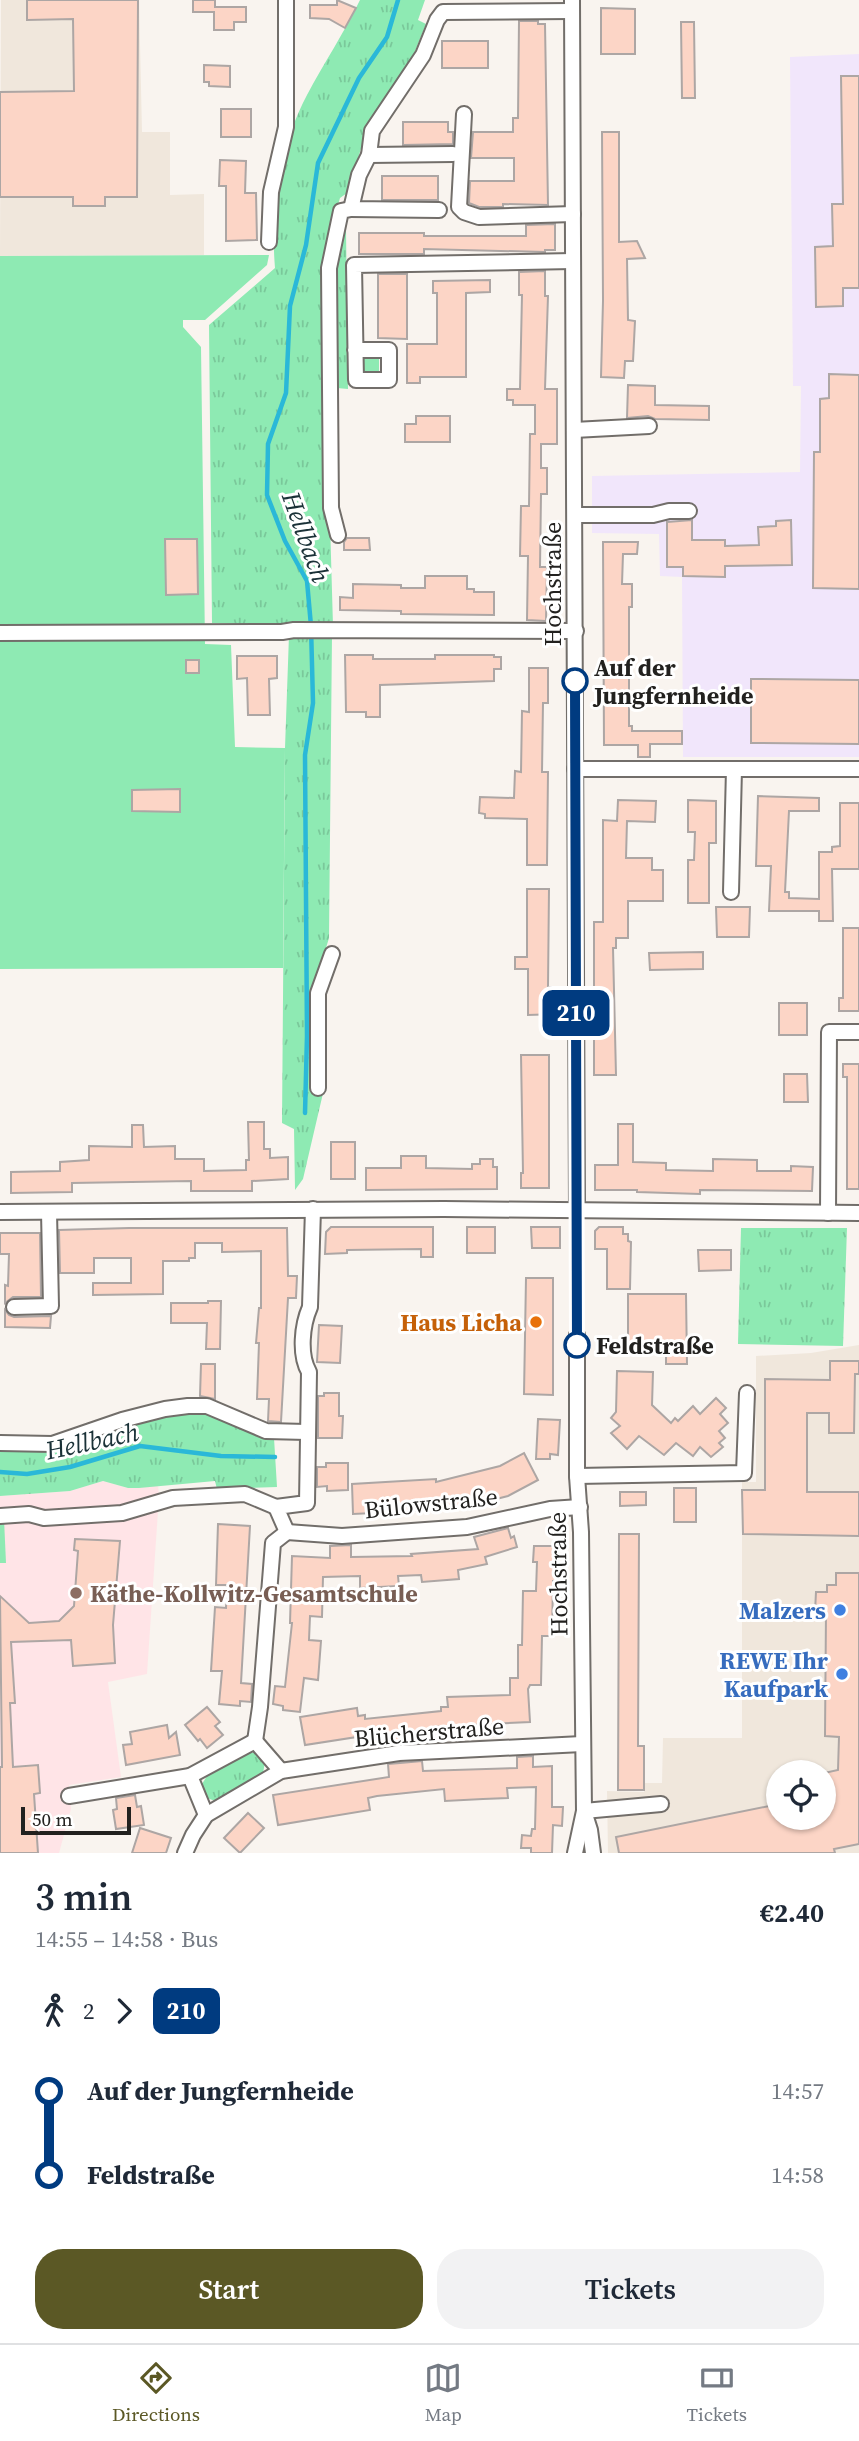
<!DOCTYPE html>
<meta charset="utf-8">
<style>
:root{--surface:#fff;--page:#f2f2f3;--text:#1f2937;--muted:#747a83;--line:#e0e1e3;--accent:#5b5825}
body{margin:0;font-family:"Source Serif 4",serif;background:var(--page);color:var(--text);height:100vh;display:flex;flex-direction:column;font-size:26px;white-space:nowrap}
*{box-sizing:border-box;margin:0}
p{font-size:23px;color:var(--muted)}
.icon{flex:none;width:38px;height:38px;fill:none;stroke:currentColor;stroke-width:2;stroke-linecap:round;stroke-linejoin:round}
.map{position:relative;height:1853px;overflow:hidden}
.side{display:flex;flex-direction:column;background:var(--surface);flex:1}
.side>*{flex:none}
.badge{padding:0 14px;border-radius:10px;font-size:24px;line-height:46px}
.fabs{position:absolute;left:766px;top:1760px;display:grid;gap:14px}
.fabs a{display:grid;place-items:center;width:70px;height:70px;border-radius:50%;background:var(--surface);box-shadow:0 2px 5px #0004;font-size:35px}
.scale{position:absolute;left:21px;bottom:18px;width:110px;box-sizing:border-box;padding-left:7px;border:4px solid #22211f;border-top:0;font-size:19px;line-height:24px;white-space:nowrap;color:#22211f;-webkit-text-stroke:5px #fff;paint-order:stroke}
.map>.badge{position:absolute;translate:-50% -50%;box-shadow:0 0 0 4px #fff}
.legs{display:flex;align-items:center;gap:10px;height:77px;padding:0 35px;font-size:23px}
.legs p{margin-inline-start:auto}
.headline{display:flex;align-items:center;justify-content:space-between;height:119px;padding:0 35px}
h1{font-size:38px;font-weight:600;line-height:52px}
.primary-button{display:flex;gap:14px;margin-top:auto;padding:14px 35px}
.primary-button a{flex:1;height:80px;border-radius:28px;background:var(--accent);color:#fff;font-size:28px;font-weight:600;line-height:80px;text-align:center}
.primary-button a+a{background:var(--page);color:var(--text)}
ul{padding:0 35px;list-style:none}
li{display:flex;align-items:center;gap:24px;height:84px;font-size:26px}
li i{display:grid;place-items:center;width:10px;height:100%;margin:0 9px;background:currentColor}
li i::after{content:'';width:18px;height:18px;margin:-9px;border:5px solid;border-radius:50%;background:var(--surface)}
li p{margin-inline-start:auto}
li:first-child i{background:linear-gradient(#0000 50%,currentColor 0)}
li:last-child i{background:linear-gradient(currentColor 50%,#0000 0)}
.tabs{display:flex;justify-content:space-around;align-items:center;height:98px;border-top:2px solid var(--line);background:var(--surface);font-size:19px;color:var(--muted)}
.tabs a{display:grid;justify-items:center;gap:4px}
.tabs .current{color:var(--accent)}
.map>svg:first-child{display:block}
.built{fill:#f0e7dc;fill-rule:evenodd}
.industrial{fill:#f1e6fb}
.education{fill:#ffe4e7}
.grass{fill:url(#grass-tufts)}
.green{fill:#8eeab3}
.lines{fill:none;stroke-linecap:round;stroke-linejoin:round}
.stream{stroke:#2ab8d8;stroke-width:4.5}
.building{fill:#fcd5c6;stroke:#ada6a4;stroke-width:2}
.minor-casing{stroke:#726e6a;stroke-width:18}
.minor{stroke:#fff;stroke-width:14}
.line-1-casing{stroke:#fff;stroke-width:16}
.line-1{stroke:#003b80;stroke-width:10}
.stop-1-dot{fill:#fff;stroke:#003b80;stroke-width:3.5}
.food-dot{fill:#e8710a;stroke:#fff;stroke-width:2.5}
.education-dot{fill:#8d6e63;stroke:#fff;stroke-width:2.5}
.shop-dot{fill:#3f7fe0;stroke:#fff;stroke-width:2.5}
.labels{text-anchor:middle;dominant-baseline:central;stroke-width:6;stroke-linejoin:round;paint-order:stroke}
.street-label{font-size:24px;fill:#22211f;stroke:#fff}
.stop-label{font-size:24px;font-weight:bold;fill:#22211f;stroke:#fff;text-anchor:start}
.food-label{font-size:24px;font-weight:bold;fill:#c56008;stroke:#fff;text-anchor:end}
.education-label{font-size:24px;font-weight:bold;fill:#785e54;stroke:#fff;text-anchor:start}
.shop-label{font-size:24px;font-weight:bold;fill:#366cbe;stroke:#fff;text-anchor:end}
.water-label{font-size:26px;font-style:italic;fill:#1a3137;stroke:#fff}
</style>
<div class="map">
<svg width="859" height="1853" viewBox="0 0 859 1853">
<defs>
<pattern id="grass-tufts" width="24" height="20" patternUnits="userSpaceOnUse" patternTransform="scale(1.75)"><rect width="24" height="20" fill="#8eeab3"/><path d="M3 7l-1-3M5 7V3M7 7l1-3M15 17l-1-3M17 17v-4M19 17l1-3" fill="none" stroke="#7ac89a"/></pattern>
</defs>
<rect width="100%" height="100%" fill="#f9f4ef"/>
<g class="built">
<path d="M1,0H139L142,132H170V195L204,194V255L0,256Z"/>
<path d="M859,1345V1853H608L607,1791L644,1792L645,1783H662L663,1738H742V1482H756V1356L811,1353ZM779,1773H824V1818H779Z"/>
</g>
<path class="industrial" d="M859,54V757H683L682,577L660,576L659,534L592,533V476L800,472L801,386H793L790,57Z"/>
<path class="education" d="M103,1481L128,1488L158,1485L159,1496L154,1497L158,1511L147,1674L108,1682L121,1777L69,1785L71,1809L59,1853H0V1496L70,1491Z"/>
<g class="grass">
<path d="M360,0H425L418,20L426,24L411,61L366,133L347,193L340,198L332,225L346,229L348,389L337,388L330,522L333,626L212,623L209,325L275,268C270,208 279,148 307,95C324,63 344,33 360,0Z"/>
<rect x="364" y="357" width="15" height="16"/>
<path d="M289,635H332L329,938L313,991L324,1089L303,1179L295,1190L294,1129L282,1123L285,748Z"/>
<path d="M741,1228H847L843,1346L738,1344Z"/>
<path d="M206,1409L274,1438L277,1487L217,1489L215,1481L139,1488H128L103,1481L70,1491L0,1496V1445L31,1448L122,1423Z"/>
<path d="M248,1752L259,1754L265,1762L263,1773L218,1802L207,1798L202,1784L207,1776Z"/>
</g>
<g class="green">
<path d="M269,255L267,265L205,320H183V327L201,347L205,644L231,645L235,747L285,748L283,968L0,969V256Z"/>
<path d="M4,1519L6,1563H0V1520Z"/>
</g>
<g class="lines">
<g class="stream">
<path d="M305,1113L307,1036L305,755L313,703L311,626L307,581L285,541L267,495L268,444L286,393L290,306L306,245L318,163L359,78L387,37L398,0"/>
<path d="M0,1472L27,1474L70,1467L140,1446L221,1456L275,1457"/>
</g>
</g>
<g class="building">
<path d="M27,0H138L137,197H105V206H73V197H0V92L74,91L73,19L27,20Z"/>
<path d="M193,0H215V7H246V22H234V30H214V12H193Z"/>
<path d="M337,0L356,8L345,28L329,19L310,18V5H337Z"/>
<path d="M601,8L635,9V54H601Z"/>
<path d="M519,21H538V24H545L548,205L503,204V207H479L469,203L470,181H514V158H471L473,132H513V118H518Z"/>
<path d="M681,22H694L695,98H682Z"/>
<rect x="442" y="41" width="46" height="27"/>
<path d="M204,65L230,66V87L209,86V82H204Z"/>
<path d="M841,76H859V288H843V306L816,307L815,247L833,246L832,204H843Z"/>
<rect x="221" y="109" width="30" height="28"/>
<path d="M403,122H448V132H453V144L403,145Z"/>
<path d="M602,132H619V242L637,241L645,258L627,259L628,320L635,321L633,361H625L624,378L601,377L603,301Z"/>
<path d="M220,160L246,161L245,193H256L257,240L226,241V186H219Z"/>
<rect x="382" y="176" width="56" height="24"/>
<path d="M555,224V250H545V252L424,249V254H359V233H424V236H526V225Z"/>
<path d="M545,271V296H548L545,389H557V444H541V468H547V494H541L540,567H547L546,621L527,620L528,556H520L521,506H529L530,434H535V405H513V400H507V389H520L522,295H519V272Z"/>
<path d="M378,274H407V339L378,338Z"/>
<path d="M490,280V292L466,293V377H420V383H407V344H437V293H433V281Z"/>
<path d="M829,374L859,375V589L813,588L814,452H820V399L829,398Z"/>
<path d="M628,385L655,386V405L709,406V420L655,419L648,416L627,418Z"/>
<path d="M416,416H450V442H405V424H416Z"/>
<path d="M692,520V540H725V546L759,545L758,527L776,526V521L791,520L792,565L725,566V577L683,576V567H667V522Z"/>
<path d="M347,538H369L370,550H344V542Z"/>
<path d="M165,539H197L198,594L166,595Z"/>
<path d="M603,542H638L637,554H623L622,584H632V607H629V726H632V731H682V744H650V757H638V745H604Z"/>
<path d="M425,576H467V589H474V592H494V615L401,614V611L340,610V597L353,598V584L401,585V588H425Z"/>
<path d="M345,655H373V659H435V655H494V657H501V669H494V681L380,685V717H366V712H346Z"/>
<path d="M237,656H277V678L269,679L270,715H248L247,678L237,679Z"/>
<rect x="186" y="660" width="13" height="13"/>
<path d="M529,668H548V703H543L542,772H548L547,865H527V819L485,818V814L479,813L480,797L514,798L515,771L521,772L522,711L529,712Z"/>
<path d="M751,679L859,680V744L751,743Z"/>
<path d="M180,789V812L132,811V790Z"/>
<path d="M758,796L819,798V811H789L785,892H789V898L819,899V852H832V847L840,846V803H859V869H832L833,921H819V911H769L771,866H756Z"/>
<path d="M618,800L656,801L655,822L627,821L626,858H652V870H663V901H628V938H616V948H613L616,1075H594V922H603V820L617,821Z"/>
<path d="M688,800L716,801V843H709V903H688V860H694L695,832H688Z"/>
<path d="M527,889H549L548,987H559V1014L528,1015V969H515V957H527Z"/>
<path d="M716,907H750L749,937H717Z"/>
<path d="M843,928H859V1011H839V998H843Z"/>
<path d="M703,952V969L650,970L649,953Z"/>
<rect x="779" y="1003" width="28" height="32"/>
<path d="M521,1055H549V1188H521V1173H523Z"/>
<path d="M843,1064H859V1189H847V1077H843Z"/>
<path d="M784,1074H807L808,1102H784Z"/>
<path d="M248,1122H264V1149H270V1158L288,1157V1179L252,1181V1191H191V1181L72,1183V1192L11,1193V1172L60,1171V1162L89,1160V1146L132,1147V1125H143L144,1147L175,1146V1159H204V1171L246,1170V1160H249Z"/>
<path d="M618,1124H633V1162L666,1163V1170L713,1171V1159L757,1160V1171H791V1166L813,1167L812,1191L700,1190V1194L637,1192V1190H595V1165H618Z"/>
<rect x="331" y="1142" width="24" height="37"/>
<path d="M401,1156H426V1168L472,1169V1164H480V1159H493V1167H497V1189L366,1190V1168H401Z"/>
<path d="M331,1227H433V1257H421V1249L347,1250V1253L325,1254L326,1232Z"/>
<rect x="467" y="1227" width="28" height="26"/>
<path d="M531,1227H560V1248H532Z"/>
<path d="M599,1227H623V1234H628V1241L631,1242L630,1289H607V1249H595V1231Z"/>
<path d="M129,1228H287L288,1276H297L296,1298H288L281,1422L268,1421L269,1399H257L259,1343H256L259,1308H261V1251L222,1252V1243H195V1258H189V1261H163V1294L93,1295V1283H131V1258H94V1273H60L59,1230Z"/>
<path d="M0,1233H40L41,1297H13L5,1303V1285L8,1286L9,1254H0Z"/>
<path d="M698,1250H731V1270L699,1271Z"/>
<path d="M526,1278H553V1395L524,1394Z"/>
<path d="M628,1294H686L687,1364H666V1346H628Z"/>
<path d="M208,1301H221L220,1349H206L207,1323H171V1303H208Z"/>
<path d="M5,1310L9,1315L14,1317L51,1316L50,1328L5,1327Z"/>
<path d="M319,1325L342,1326L340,1363L317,1362Z"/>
<path d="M830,1361H859V1374H855L854,1433H829V1413H807V1492H859V1536L743,1534L742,1490H765V1379L830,1380Z"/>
<path d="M201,1364H215V1399L200,1396Z"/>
<path d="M617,1371L653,1372L652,1405L671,1423L675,1418L678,1421L693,1406L700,1414L716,1398L726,1408L720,1414L728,1423L719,1431L725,1438L719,1443L723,1447L711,1457L700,1447L693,1456L676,1443L664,1455L639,1436L627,1449L611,1433L620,1426L611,1418L616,1412Z"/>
<path d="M324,1393H339V1416H343L342,1438H318V1396H324Z"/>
<path d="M538,1419L560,1420L558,1455L550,1454V1459H536Z"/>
<path d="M524,1453L538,1480L508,1496L457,1509L353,1514L352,1484L436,1479V1482L500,1466Z"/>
<path d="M326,1463H348V1490L327,1491V1486L317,1487V1467H326Z"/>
<rect x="674" y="1488" width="22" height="34"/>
<path d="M620,1492H646V1505L620,1506Z"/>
<path d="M218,1524L250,1526L241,1683L252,1684L251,1702L240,1701V1706L219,1704L222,1671H211L215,1607L226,1608L227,1585H216Z"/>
<path d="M508,1528L511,1538L514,1536L517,1547L485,1557L487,1564L458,1570L459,1579L422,1582L421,1575L398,1576L399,1586L360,1588V1576L323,1577L322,1617L310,1616L309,1640L321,1641L318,1680L304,1678L300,1712L283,1710V1706L273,1704L275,1686L285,1687L292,1623H290L292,1556L330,1558V1546L351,1545V1557L412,1556L411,1554L478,1549L474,1537Z"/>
<path d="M619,1534H639L638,1746H644V1790H618Z"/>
<path d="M75,1539L120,1541L113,1625L115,1663L73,1666L71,1640L11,1642L15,1703H10L13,1767L38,1765L40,1793L34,1794L38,1853H0V1767H2L0,1596L29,1623L59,1621L74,1606L78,1551L74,1550Z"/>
<path d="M534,1546H554V1562L563,1563V1581H553L552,1636H542L541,1685H530L528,1689L530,1722L432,1727L428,1729V1740H420V1742L372,1746L370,1735L305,1745L300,1717L357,1708L358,1716L365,1715V1719L441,1711V1707H448L447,1697L510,1695V1678H518V1645H522L523,1591H536L537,1562H533Z"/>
<path d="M836,1573H859V1844L834,1849L835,1853H619L616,1837L779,1804V1818H824V1773L838,1770L839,1737L825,1736L826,1612H815L816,1592H827V1585H836Z"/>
<path d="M207,1707L220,1722L215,1726L223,1735L207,1748L200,1739L198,1741L185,1725Z"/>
<path d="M167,1725L169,1738L176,1732L180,1755L126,1765L123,1745L132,1744L130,1732Z"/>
<path d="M533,1756V1767L552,1766V1807H563L562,1826L553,1825L552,1853H531V1848H521L522,1835L531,1836L532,1829H535L536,1787L507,1788L508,1798L483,1799L445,1801L444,1789L377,1796L368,1798L370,1810L278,1825L273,1795L389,1777L388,1764L400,1763L422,1761L423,1771L517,1768V1757Z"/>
<path d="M135,1795L137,1807L141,1806L144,1825L116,1829L113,1810L117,1809L116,1798Z"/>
<path d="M248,1813L264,1828L240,1853L224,1838Z"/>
<path d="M140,1828L171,1838L166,1853H132Z"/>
</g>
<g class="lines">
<defs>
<g id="minor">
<path d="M572,0L577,1210"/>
<path d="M464,114L459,207L464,212L479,217L573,214"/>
<path d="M369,155L453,154"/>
<path d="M439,210L351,209L359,175L369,155L372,131L423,55L437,20L443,12L571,11"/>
<path d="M269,242L271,192L286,127V0"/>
<path d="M355,350H389V380H356L354,265L573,261"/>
<path d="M574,430L649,426"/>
<path d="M575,515H653L669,511H689"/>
<path d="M338,535L331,508L329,268L341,211L351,209"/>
<path d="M0,633L282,632L294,630L576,631"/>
<path d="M575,769H859"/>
<path d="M731,892L734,769"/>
<path d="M318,1088V993L332,954"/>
<path d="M0,1212L444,1209L859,1213"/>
<path d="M828,1213L829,1032H859"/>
<path d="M14,1307L51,1306L49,1212"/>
<path d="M0,1443L52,1444L122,1420L165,1409L188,1406H207L266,1431L307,1432"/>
<path d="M577,1476L744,1473L747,1393"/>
<path d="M0,1516L29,1514L44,1518L122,1513L173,1498L245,1494L276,1507"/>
<path d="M287,1532L276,1507L307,1503L309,1372C299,1355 302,1325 310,1307L313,1209"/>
<path d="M287,1532L342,1536L467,1527L550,1509L580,1507"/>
<path d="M255,1741L260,1707L273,1543L287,1532"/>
<path d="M255,1741L281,1771"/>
<path d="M190,1776L206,1815"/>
<path d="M69,1796L190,1776L255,1741"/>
<path d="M584,1811L661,1804"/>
<path d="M584,1811L590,1830L593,1853"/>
<path d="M185,1853L193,1835L206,1815L281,1771L399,1753L582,1744"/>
<path d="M575,1853L584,1811L581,1532L577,1476V1335"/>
</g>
</defs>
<use href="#minor" class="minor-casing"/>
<use href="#minor" class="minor"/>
</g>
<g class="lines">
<defs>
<path id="line-1" d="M575,681L577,1345"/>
</defs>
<use href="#line-1" class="line-1-casing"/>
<use href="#line-1" class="line-1"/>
</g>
<g class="stop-1-dot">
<circle cx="575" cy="681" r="12"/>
<circle cx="577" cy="1345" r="12"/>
</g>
<circle class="food-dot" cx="536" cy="1322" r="7"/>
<circle class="education-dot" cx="76" cy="1593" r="7"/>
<g class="shop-dot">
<circle cx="840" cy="1610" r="7"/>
<circle cx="842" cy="1674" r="7"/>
</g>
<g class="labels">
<g class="street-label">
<text transform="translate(552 584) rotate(-90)">Hochstraße</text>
<text transform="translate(431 1503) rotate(-6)">Bülowstraße</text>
<text transform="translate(558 1574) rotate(-91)">Hochstraße</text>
<text transform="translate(429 1732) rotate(-5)">Blücherstraße</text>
</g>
<g class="stop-label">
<text x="594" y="667">Auf der<tspan x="594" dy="28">Jungfernheide</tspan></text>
<text x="596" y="1345">Feldstraße</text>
</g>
<g class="food-label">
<text x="522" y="1322">Haus Licha</text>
</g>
<g class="education-label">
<text x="90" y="1593">Käthe-Kollwitz-Gesamtschule</text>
</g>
<g class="shop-label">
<text x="826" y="1610">Malzers</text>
<text x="828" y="1660">REWE Ihr<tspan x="828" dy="28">Kaufpark</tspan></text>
</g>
<g class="water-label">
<text transform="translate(306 537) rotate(70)">Hellbach</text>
<text transform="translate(92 1441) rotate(-12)">Hellbach</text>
</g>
</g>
</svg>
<div class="fabs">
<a><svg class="icon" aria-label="locate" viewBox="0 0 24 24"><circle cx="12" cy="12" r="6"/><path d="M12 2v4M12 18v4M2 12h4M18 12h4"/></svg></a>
</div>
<div class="scale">50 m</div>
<b class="badge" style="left:576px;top:1013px;background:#003b80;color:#fff">210</b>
</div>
<section class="side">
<div class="headline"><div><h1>3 min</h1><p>14:55 – 14:58 · Bus</p></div><b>€2.40</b></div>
<div class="legs"><svg class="icon" aria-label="walk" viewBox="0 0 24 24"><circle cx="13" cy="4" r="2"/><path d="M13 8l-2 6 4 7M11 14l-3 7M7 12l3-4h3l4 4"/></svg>2<svg class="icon" aria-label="forward" viewBox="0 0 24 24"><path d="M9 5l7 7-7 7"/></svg><b class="badge" style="background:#003b80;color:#fff">210</b></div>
<ul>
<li><i style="color:#003b80"></i><b>Auf der Jungfernheide</b><p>14:57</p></li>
<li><i style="color:#003b80"></i><b>Feldstraße</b><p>14:58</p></li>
</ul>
<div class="primary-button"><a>Start</a><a>Tickets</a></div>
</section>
<nav class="tabs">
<a class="current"><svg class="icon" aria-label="directions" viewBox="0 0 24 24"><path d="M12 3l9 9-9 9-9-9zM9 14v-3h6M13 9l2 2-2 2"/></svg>Directions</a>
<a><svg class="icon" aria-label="map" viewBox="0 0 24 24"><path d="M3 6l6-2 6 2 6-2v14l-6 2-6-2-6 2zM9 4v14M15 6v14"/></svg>Map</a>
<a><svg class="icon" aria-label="tickets" viewBox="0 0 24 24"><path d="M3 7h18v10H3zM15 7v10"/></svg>Tickets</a>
</nav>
